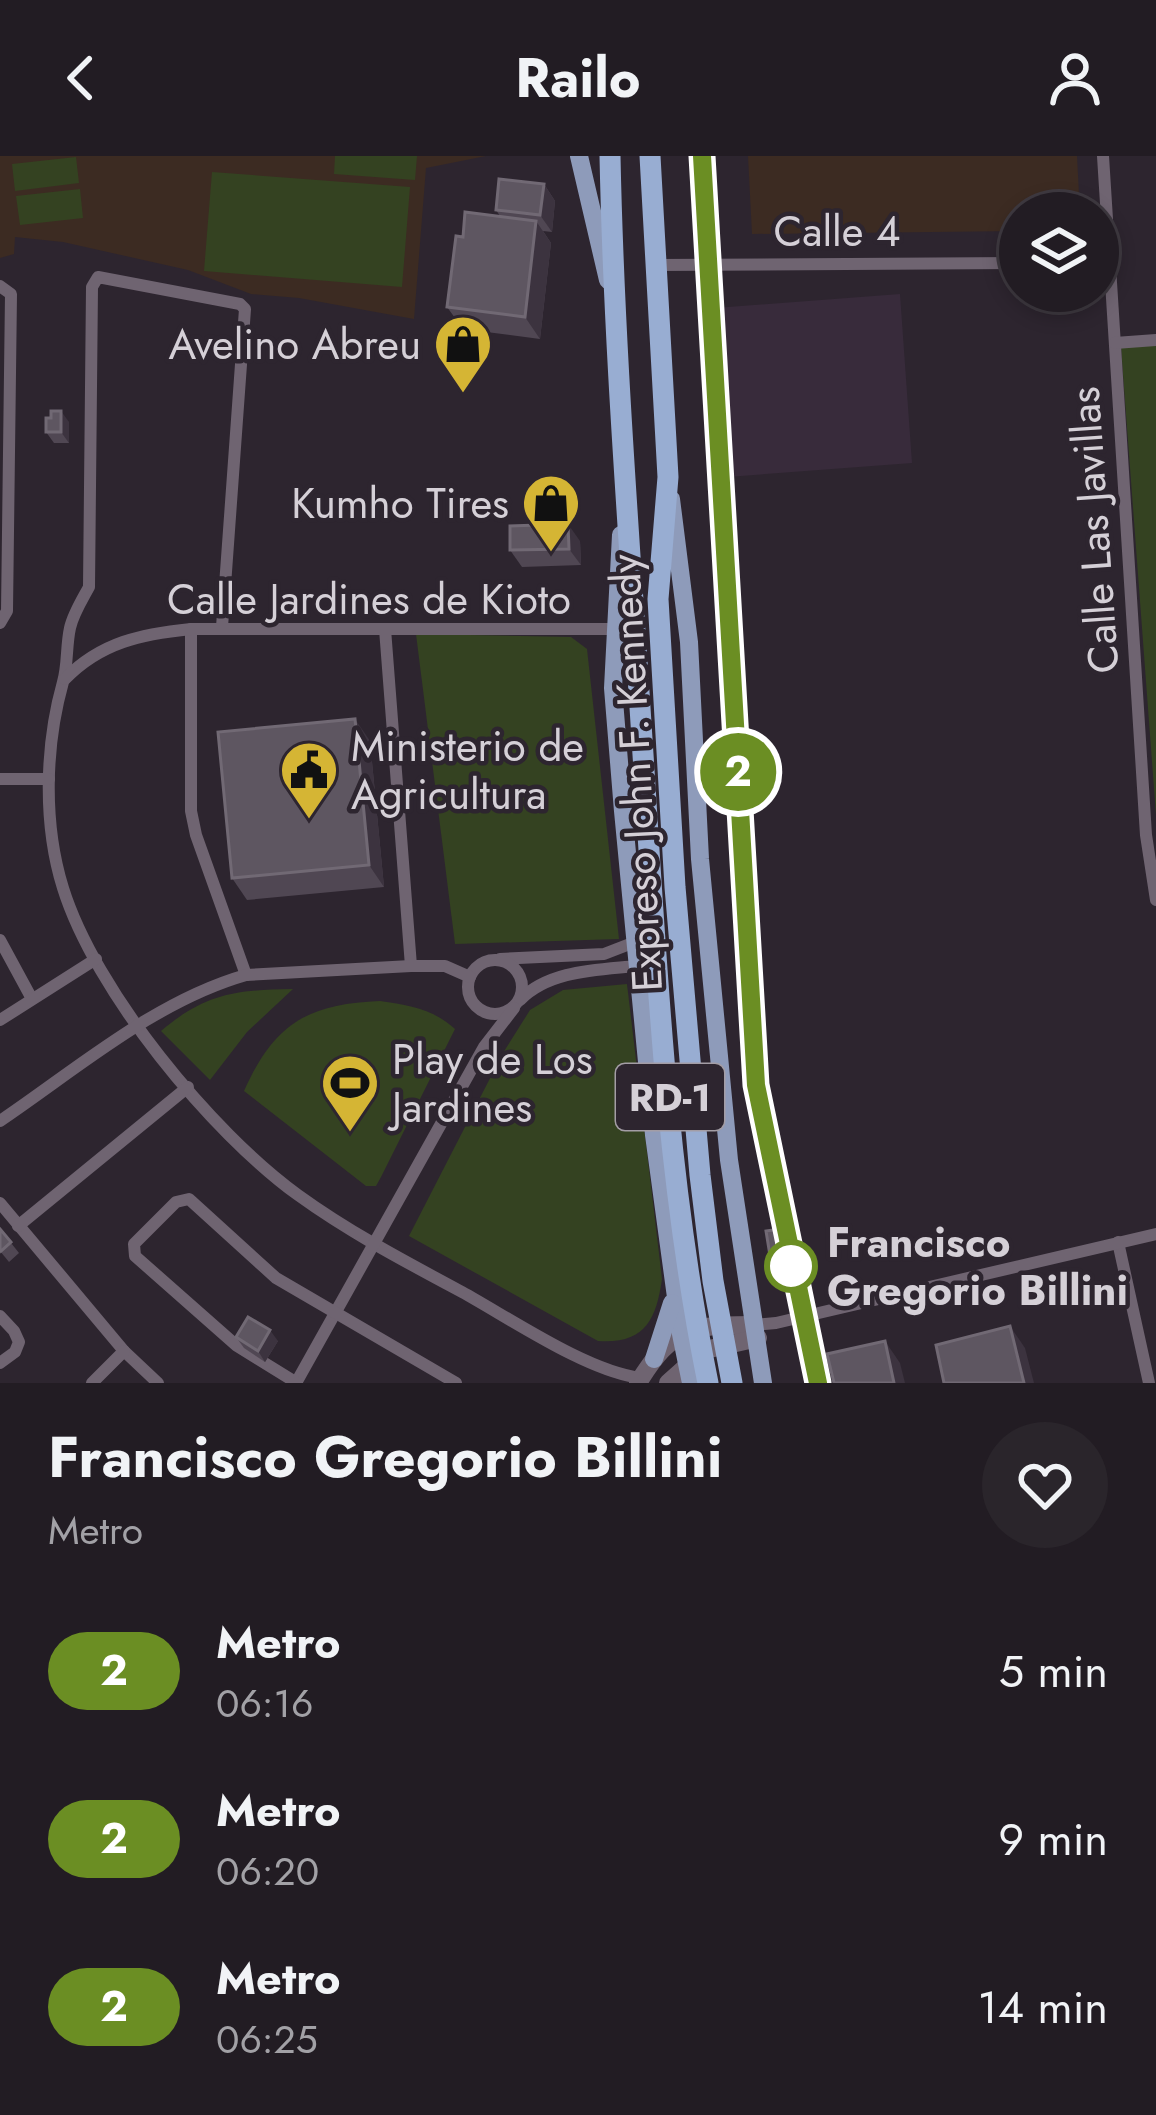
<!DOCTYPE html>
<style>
:root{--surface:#221c23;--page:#2a252b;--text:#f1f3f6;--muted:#a2a1a6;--line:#3f3a41}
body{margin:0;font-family:Jost,sans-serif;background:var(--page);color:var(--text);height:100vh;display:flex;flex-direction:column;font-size:45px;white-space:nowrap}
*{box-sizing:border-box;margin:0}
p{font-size:39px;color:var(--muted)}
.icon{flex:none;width:66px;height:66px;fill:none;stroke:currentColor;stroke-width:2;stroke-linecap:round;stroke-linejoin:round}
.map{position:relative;height:1227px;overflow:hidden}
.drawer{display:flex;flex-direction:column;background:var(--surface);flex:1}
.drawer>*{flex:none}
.badge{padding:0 24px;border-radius:39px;font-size:42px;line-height:78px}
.tools{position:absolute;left:999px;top:36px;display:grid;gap:24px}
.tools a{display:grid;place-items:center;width:120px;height:120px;border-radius:50%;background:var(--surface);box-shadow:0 6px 18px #0003,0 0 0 3px var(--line);font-size:60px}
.map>.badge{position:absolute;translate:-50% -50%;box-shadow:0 0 0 6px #fff}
.round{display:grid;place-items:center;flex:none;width:126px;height:126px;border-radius:63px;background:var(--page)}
.summary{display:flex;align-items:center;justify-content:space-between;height:204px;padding:0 48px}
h1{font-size:57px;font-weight:700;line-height:90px}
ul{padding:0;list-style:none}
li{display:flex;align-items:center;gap:36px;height:168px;padding:0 48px}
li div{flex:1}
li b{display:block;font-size:45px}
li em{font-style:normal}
li .badge{min-width:132px;font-weight:700;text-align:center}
header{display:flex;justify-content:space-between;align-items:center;height:156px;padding:0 48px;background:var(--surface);font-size:54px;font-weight:700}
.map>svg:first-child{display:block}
.built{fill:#382b3b}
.education{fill:#3c2b22}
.green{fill:#344221}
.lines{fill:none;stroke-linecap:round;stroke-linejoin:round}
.minor{stroke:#6f6471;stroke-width:12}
.secondary{stroke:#6f6471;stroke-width:18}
.primary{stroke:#8e9bba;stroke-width:18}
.trunk{stroke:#98add2;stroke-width:21}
.wall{fill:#504753}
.shaded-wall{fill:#3c333f}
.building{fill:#5e5661;stroke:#716974;stroke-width:3}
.line-casing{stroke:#fff;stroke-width:27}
.line{stroke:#6b8e23;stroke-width:18}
.stop-dot{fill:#fff;stroke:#6b8e23;stroke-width:6}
.labels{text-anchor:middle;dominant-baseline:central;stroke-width:9;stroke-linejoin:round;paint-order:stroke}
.shield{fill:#2d252f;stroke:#a39da5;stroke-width:3}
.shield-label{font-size:39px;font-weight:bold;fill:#d5d0d7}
.street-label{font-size:42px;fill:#d5d0d7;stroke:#2d252f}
.poi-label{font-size:42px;fill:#d5d0d7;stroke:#2d252f;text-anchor:end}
.stop-label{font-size:42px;font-weight:bold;fill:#d5d0d7;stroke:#2d252f;text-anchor:start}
</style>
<header><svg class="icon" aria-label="back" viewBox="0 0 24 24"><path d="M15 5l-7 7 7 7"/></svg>Railo<svg class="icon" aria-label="person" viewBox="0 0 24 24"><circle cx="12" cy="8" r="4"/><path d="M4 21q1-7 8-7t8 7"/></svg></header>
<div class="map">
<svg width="1156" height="1227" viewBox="0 0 1156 1227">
<rect width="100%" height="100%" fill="#2d252f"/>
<path class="built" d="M900,138L912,307L714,322L702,153Z"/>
<g class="education">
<path d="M0,0H486L426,12L414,163L299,142L251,138L188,114L63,86L15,81L14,98L0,102Z"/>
<path d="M748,0H1077L1080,57H1020V75L752,78Z"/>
</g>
<g class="green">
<path d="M335,0H417L415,24L334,18Z"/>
<path d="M76,1L79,27L15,35L12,8Z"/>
<path d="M212,16L410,31L402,131L204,115Z"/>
<path d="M80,33L83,62L20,69L16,40Z"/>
<path d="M1156,186V659L1121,191Z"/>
<path d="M416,478L571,481L587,493L619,783L455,788Z"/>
<path d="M627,828L662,1123C656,1165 644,1188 598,1185L409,1080L503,897L530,854L563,834Z"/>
<path d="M293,833L247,876L210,924L161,875C206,837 236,834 293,833Z"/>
<path d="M380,845C409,849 433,853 455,873L381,1021L376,1030H366L244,935C274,868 307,848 380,845Z"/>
</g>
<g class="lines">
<g class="minor">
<path d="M1103,0L1146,679L1156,744"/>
<path d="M655,109L1020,107"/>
<path d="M0,130L11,138L7,455L0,467"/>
<path d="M1115,187L1156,184"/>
<path d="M222,471L245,153L240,148L98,121L92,131L89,431C82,444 73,458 70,472C66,490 68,509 63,526C45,590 43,668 63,732C95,835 211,976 298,1039C349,1076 406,1106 462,1136C511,1163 588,1216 641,1222"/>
<path d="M191,473V655L196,679L246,819"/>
<path d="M385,473L411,810"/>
<path d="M65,523C101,486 142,478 191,473H616"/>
<path d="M0,623H49"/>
<path d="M0,784L32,843"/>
<path d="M500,803L604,798L635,786"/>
<circle cx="495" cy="831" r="27"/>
<path d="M520,844C549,814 598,814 636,810"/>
<path d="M0,864L96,803"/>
<path d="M0,965C77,913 155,845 246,819L411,810H445L470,821"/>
<path d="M0,1047L124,1195L158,1227"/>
<path d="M18,1070L188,931"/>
<path d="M1118,1086L1149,1227"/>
<path d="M0,1160L14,1175L19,1186L15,1196L0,1207"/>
<path d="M755,1169L776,1167L1156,1078"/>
<path d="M92,1227L124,1195"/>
<path d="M296,1227L484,891L514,852"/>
<path d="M297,1227L237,1190L135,1100L134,1088L176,1046L189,1043L276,1122L456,1227"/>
</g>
<g class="secondary">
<path d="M638,1227C673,1170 692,1169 755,1169"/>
<path d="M668,1227L705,1194L758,1182"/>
</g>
<g class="primary">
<path d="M579,0L608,124"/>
<path d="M671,343L689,486L700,703L729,1004L763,1227"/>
<path d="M621,379L613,532L623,655L654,979L681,1178L691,1227"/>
<path d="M654,1203L672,1147"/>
</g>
<g class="trunk">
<path d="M610,0C614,195 630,389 642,583C656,797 665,1016 708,1227"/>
<path d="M650,0L668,321L658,443L675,731L700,1019L713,1125L732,1227"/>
</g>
</g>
<g class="wall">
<path d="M544,28L555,45L552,76L543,75L551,87L540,183L463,173L447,151L500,60L496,54Z"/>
<path d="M51,262L69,266V287H54L46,276Z"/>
<path d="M580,385L581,409L522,411L510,394Z"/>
<path d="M370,585L384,731L247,744L232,722Z"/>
<path d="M0,1073L19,1097L9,1106L0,1095Z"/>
<path d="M788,1084L797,1134L790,1136L785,1129L781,1130L773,1118Z"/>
<path d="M236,1181L278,1185L265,1206L244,1192Z"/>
</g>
<g class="shaded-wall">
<path d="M544,28L555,45L552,76L540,59Z"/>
<path d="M536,65L551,87L540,183L525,161Z"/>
<path d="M61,255L69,266V287L61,276Z"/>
<path d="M568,368L580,385L581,409L569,393Z"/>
<path d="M355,563L370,585L384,731L369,709Z"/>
<path d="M780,1073L788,1084L797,1134L789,1123Z"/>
<path d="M1010,1170L1025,1192L1034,1227H1024Z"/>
<path d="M270,1174L278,1185L265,1206L258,1195Z"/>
<path d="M885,1185L900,1207L905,1227H894Z"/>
</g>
<g class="building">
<path d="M499,23L544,28L540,59L496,54Z"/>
<path d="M465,56L536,65L525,161L447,151L456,80L463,81Z"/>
<path d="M51,255H61V276H46V262H51Z"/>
<path d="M568,368L569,393L510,394V370Z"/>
<path d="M355,563L369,709L232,722L218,576Z"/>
<path d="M0,1073L11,1086L1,1095L0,1093Z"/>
<path d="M780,1073L789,1123L782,1124L781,1117L773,1118L766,1075Z"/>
<path d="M248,1161L270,1174L258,1195L236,1181Z"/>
<path d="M1010,1170L1024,1227H944L936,1189Z"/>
<path d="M885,1185L894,1227H834L827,1198Z"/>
</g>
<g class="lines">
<defs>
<path id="line" d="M702,0L756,929L818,1227"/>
</defs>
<use href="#line" class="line-casing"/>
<use href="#line" class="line"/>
</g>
<defs>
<symbol id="shop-pin" viewBox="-11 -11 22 30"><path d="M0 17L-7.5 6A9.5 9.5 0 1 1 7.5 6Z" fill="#d5b534" stroke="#2d252f"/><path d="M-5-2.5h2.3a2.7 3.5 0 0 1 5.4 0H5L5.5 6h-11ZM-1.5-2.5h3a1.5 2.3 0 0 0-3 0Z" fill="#111"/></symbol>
<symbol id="civic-pin" viewBox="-11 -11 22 30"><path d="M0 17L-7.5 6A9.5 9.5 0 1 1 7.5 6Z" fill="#d5b534" stroke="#2d252f"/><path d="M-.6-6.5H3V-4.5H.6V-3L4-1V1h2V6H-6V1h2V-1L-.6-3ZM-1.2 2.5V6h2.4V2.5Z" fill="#111"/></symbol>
<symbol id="stadium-pin" viewBox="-11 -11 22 30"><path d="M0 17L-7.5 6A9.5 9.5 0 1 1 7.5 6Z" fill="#d5b534" stroke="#2d252f"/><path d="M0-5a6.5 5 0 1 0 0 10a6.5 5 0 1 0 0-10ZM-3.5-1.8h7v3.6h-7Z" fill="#111"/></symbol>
</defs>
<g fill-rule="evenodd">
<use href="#shop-pin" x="430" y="155" width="66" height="90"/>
<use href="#shop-pin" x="518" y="314" width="66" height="90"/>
<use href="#civic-pin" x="276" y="581" width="66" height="90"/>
<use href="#stadium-pin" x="317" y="894" width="66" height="90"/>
</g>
<circle class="stop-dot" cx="791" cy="1110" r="24"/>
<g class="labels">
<rect class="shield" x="616" y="908" width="108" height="66" rx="9"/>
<g class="shield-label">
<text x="670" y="941">RD-1</text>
</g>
<g class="street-label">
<text x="837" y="75">Calle 4</text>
<text transform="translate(1094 374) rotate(-94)">Calle Las Javillas</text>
<text x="369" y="443">Calle Jardines de Kioto</text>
<text transform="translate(636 617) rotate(-93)">Expreso John F. Kennedy</text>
</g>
<g class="poi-label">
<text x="421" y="188">Avelino Abreu</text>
<text x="509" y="347">Kumho Tires</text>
<text x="351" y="590" text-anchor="start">Ministerio de<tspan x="351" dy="48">Agricultura</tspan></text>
<text x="392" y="903" text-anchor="start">Play de Los<tspan x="392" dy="48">Jardines</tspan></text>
</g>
<g class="stop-label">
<text x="827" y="1086">Francisco<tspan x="827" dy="48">Gregorio Billini</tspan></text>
</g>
</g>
</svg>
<div class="tools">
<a><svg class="icon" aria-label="layers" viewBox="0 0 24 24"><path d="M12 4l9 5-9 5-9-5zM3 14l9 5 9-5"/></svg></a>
</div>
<b class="badge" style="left:738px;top:616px;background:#6b8e23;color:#fff">2</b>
</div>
<section class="drawer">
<div class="summary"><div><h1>Francisco Gregorio Billini</h1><p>Metro</p></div><a class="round"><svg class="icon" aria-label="heart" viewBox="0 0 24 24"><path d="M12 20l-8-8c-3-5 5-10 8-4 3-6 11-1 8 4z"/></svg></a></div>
<ul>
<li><span class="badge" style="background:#6b8e23;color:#fff">2</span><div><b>Metro</b><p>06:16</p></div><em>5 min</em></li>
<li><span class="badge" style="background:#6b8e23;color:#fff">2</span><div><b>Metro</b><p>06:20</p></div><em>9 min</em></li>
<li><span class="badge" style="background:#6b8e23;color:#fff">2</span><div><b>Metro</b><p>06:25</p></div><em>14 min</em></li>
</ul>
</section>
